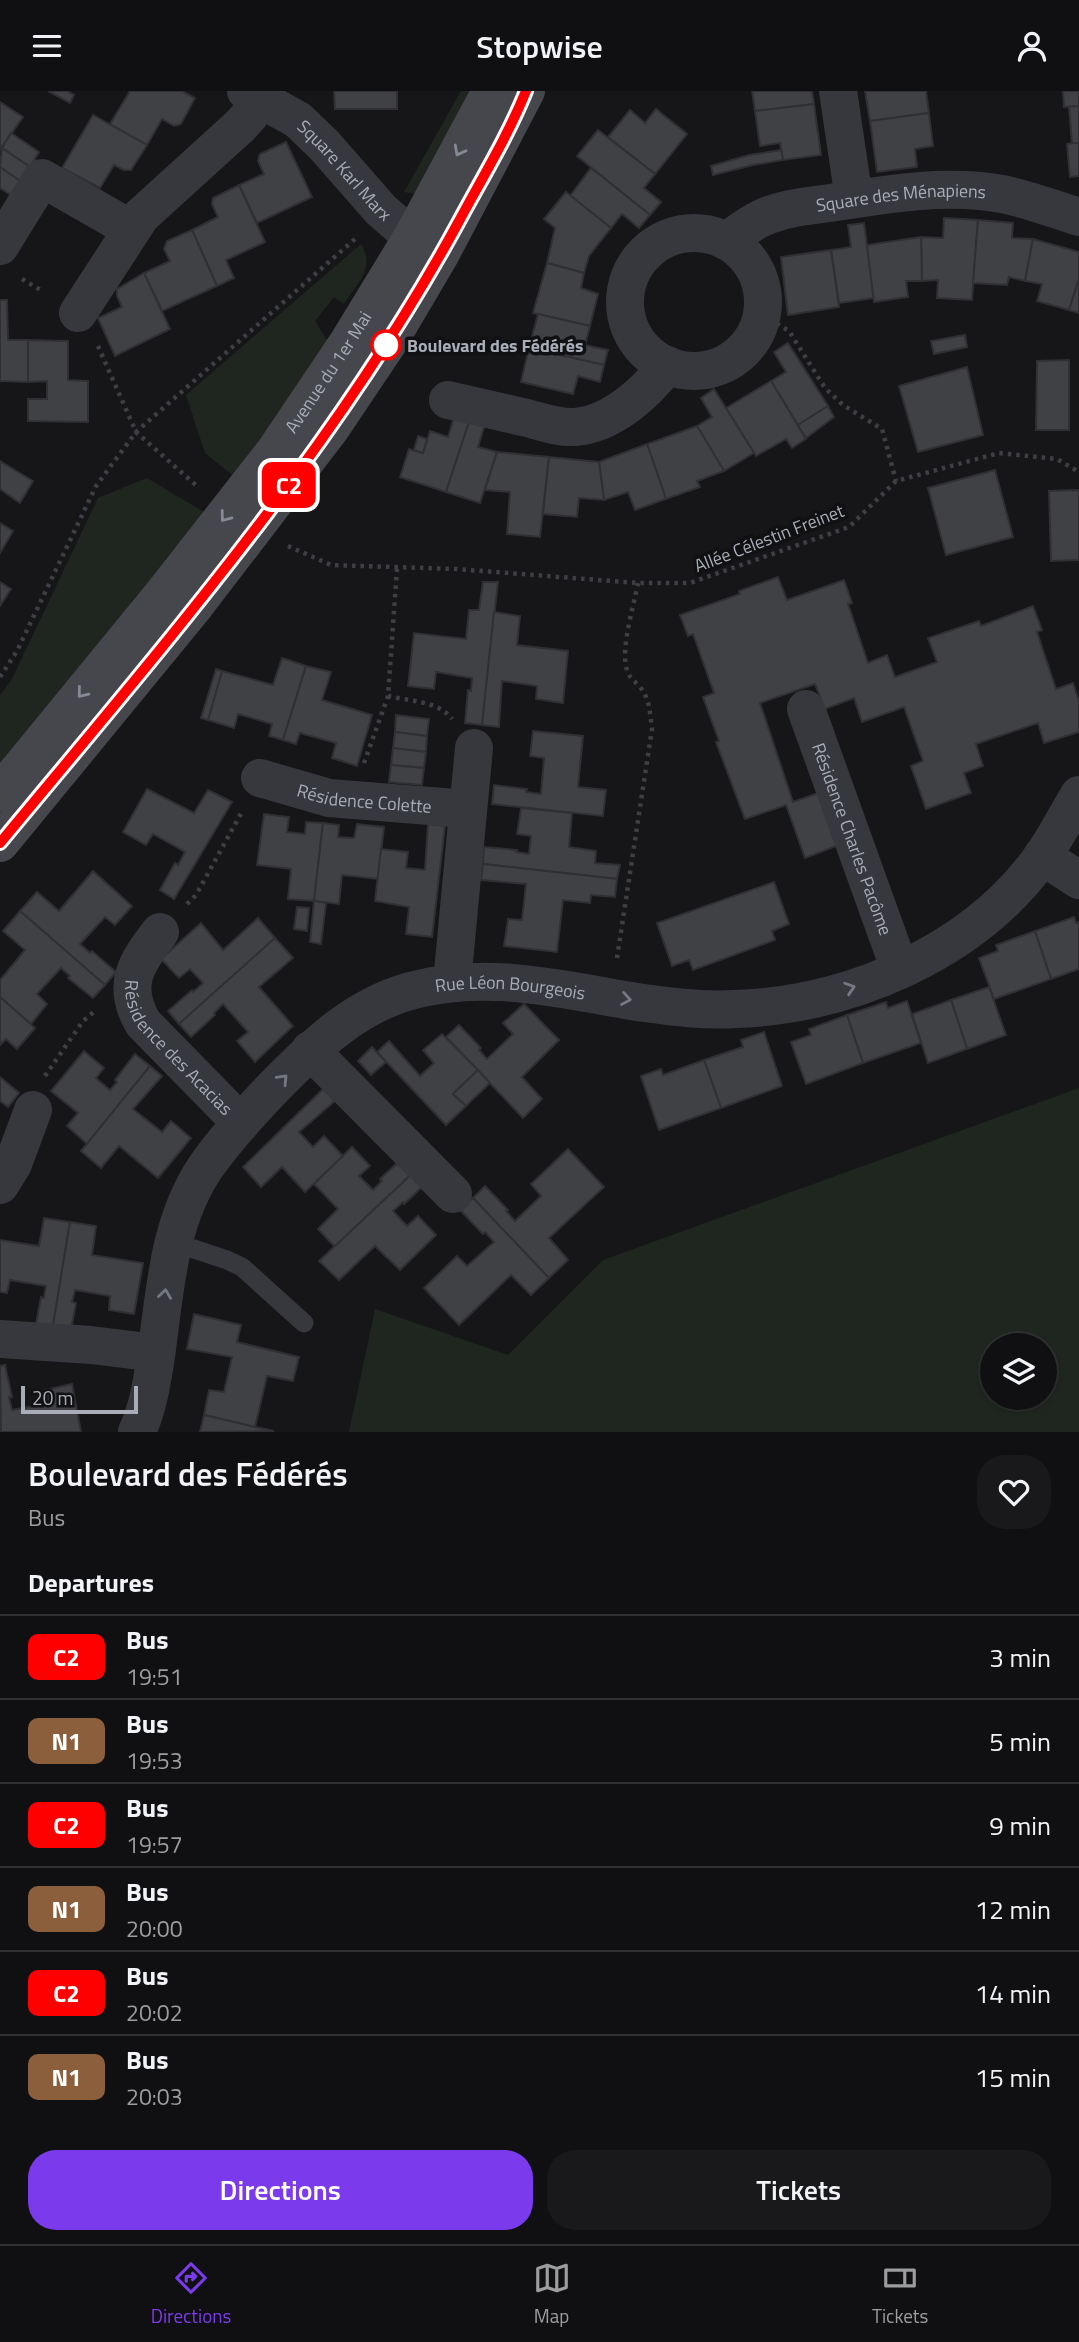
<!DOCTYPE html>
<meta charset="utf-8">
<style>
:root{--surface:#101012;--page:#19191b;--text:#f1f3f6;--muted:#9c9d9f;--line:#303032;--accent:#7c3aed}
body{margin:0;font-family:"Titillium Web",sans-serif;background:var(--page);color:var(--text);height:100vh;display:flex;flex-direction:column;font-size:26px;white-space:nowrap}
*{box-sizing:border-box;margin:0}
p{font-size:23px;color:var(--muted)}
.icon{flex:none;width:38px;height:38px;fill:none;stroke:currentColor;stroke-width:2;stroke-linecap:round;stroke-linejoin:round}
.map{position:relative;height:1341px;overflow:hidden}
.details{display:flex;flex-direction:column;background:var(--surface);flex:1}
.details>*{flex:none}
.badge{padding:0 14px;border-radius:10px;font-size:24px;line-height:46px}
.tools{position:absolute;left:980px;top:1242px;display:grid;gap:14px}
.tools a{display:grid;place-items:center;width:77px;height:77px;border-radius:50%;background:var(--surface);box-shadow:0 2px 5px #0004,0 0 0 2px var(--line);font-size:35px}
.scale{position:absolute;left:21px;bottom:18px;width:117px;box-sizing:border-box;padding-left:7px;border:4px solid #a8adb8;border-top:0;font-size:19px;line-height:24px;white-space:nowrap;color:#a8adb8;-webkit-text-stroke:5px #111113;paint-order:stroke}
.map>.badge{position:absolute;translate:-50% -50%;box-shadow:0 0 0 4px #fff}
h2{padding:0 28px;font-size:26px;line-height:63px}
.round{display:grid;place-items:center;flex:none;width:74px;height:74px;border-radius:28px;background:var(--page)}
.summary{display:flex;align-items:center;justify-content:space-between;height:119px;padding:0 28px}
h1{font-size:33px;font-weight:600;line-height:52px}
.action{display:flex;gap:14px;margin-top:auto;padding:14px 28px}
.action a{flex:1;height:80px;border-radius:28px;background:var(--accent);color:#fff;font-size:28px;font-weight:600;line-height:80px;text-align:center}
.action a+a{background:var(--page);color:var(--text)}
ul{padding:0;list-style:none}
li{display:flex;align-items:center;gap:21px;height:84px;padding:0 28px;border-top:2px solid var(--line)}
li div{flex:1}
li b{display:block;font-size:26px}
li em{font-style:normal}
li .badge{min-width:77px;font-weight:700;text-align:center}
header{display:flex;justify-content:space-between;align-items:center;height:91px;padding:0 28px;background:var(--surface);font-size:32px;font-weight:600}
.tab-bar{display:flex;justify-content:space-around;align-items:center;height:98px;border-top:2px solid var(--line);background:var(--surface);font-size:19px;color:var(--muted)}
.tab-bar a{display:grid;justify-items:center;gap:4px}
.tab-bar .active{color:var(--accent)}
.map>svg:first-child{display:block}
.green{fill:#1e261f;fill-rule:evenodd}
.building{fill:#404145;stroke:#303034;stroke-width:2}
.lines{fill:none;stroke-linecap:round;stroke-linejoin:round}
.path{stroke:#3d3f44;stroke-width:4.5;stroke-dasharray:3.5 5;stroke-linecap:butt}
.lane{stroke:#37383d;stroke-width:19}
.street{stroke:#37383d;stroke-width:38}
.secondary{stroke:#45474d;stroke-width:38}
.oneway{stroke:#858993}
.oneway2{stroke:#757881}
.line-casing{stroke:#fff;stroke-width:16}
.line{stroke:#fe0000;stroke-width:10}
.stop-dot{fill:#fff;stroke:#fe0000;stroke-width:3.5}
.labels{text-anchor:middle;dominant-baseline:central;stroke-width:7;stroke-linejoin:round;paint-order:stroke}
.street-label{font-size:18px;fill:#a8adb8;stroke:#111113}
.stop-label{font-size:18px;font-weight:bold;fill:#a8adb8;stroke:#111113;text-anchor:start}
</style>
<header><svg class="icon" aria-label="menu" viewBox="0 0 24 24"><path d="M4 6h16M4 12h16M4 18h16"/></svg>Stopwise<svg class="icon" aria-label="person" viewBox="0 0 24 24"><circle cx="12" cy="8" r="4"/><path d="M4 21q1-7 8-7t8 7"/></svg></header>
<div class="map">
<svg width="1079" height="1341" viewBox="0 0 1079 1341">
<rect width="100%" height="100%" fill="#161618"/>
<g class="green">
<path d="M461,0H477L421,104L404,101Z"/>
<path d="M361,153C376,177 357,192 344,213L334,206L315,230L332,257L241,391L205,362L186,304Z"/>
<path d="M147,387L209,424L0,686V604L12,588L98,407Z"/>
<path d="M1079,997V1341H349L375,1218L508,1264L603,1169ZM992,1255H1045V1307H992Z"/>
</g>
<g class="building">
<path d="M48,0H67L74,4L70,12Z"/>
<path d="M130,0H182L195,7L181,33L174,35L162,28L147,54L110,33Z"/>
<path d="M334,0H397V18H335Z"/>
<path d="M752,0H812L814,13L755,20Z"/>
<path d="M865,0H926L929,22L870,30Z"/>
<path d="M1063,0H1079V15L1064,16Z"/>
<path d="M0,11L23,26L0,59Z"/>
<path d="M814,13L821,64L783,69L780,52L760,55L755,20Z"/>
<path d="M1079,15V52H1072L1069,16Z"/>
<path d="M656,18L687,43L655,83L608,46L630,19L645,32Z"/>
<path d="M929,22L933,55L915,58L917,76L877,81L870,30Z"/>
<path d="M93,24L147,54L131,79H124L114,74L100,97L62,77Z"/>
<path d="M598,39L655,83L644,97L661,111L650,124L577,65Z"/>
<path d="M11,42L39,61L30,76L2,57Z"/>
<path d="M286,51L312,106L257,132L239,94L264,83L258,70L260,63Z"/>
<path d="M1072,52H1079V85L1070,86L1067,53Z"/>
<path d="M2,57L30,76L20,90L0,76Z"/>
<path d="M781,59L783,69L753,74L713,84L711,75L749,64Z"/>
<path d="M0,76L20,90L11,104L0,97Z"/>
<path d="M591,77L650,124L639,137L622,123L611,137L570,105Z"/>
<path d="M239,94L265,151L226,169L234,187L217,195L192,139L218,126L212,113L213,107Z"/>
<path d="M566,101L611,137L589,165L584,182L547,172L555,137L544,128Z"/>
<path d="M944,127L978,129L972,209L937,207L938,189L922,190L921,146L943,147Z"/>
<path d="M978,129L1013,132L1012,147L1033,148L1025,190L1009,186L1007,194L973,192Z"/>
<path d="M864,132L874,207L839,212L831,159L851,156L848,134Z"/>
<path d="M192,139L217,195L162,220L144,182L170,170L164,158L167,150Z"/>
<path d="M921,146L922,190H906L908,206L874,211L867,154Z"/>
<path d="M1033,148L1079,161V188L1069,219L1037,210L1042,193L1025,190Z"/>
<path d="M831,159L839,216L788,224L781,166Z"/>
<path d="M547,172L584,182L581,197L598,203L590,235L533,222Z"/>
<path d="M144,182L170,238L115,265L98,227L122,216L117,205V198Z"/>
<path d="M1079,188V222L1069,219Z"/>
<path d="M0,209H7L8,249H28V291L0,290Z"/>
<path d="M538,223L590,235L585,254L608,259L604,274L529,257Z"/>
<path d="M965,244L967,256L934,263L931,250Z"/>
<path d="M28,249L68,250V289L88,290V331L28,330V308H47V290L28,291Z"/>
<path d="M788,252L828,315L798,334L771,290L786,281L774,261Z"/>
<path d="M529,257L604,274L600,291L578,285L573,303L521,291Z"/>
<path d="M1069,269V339H1036L1037,270Z"/>
<path d="M967,276L983,344L918,361L899,295Z"/>
<path d="M771,290L806,348L792,357L786,348L756,365L726,317Z"/>
<path d="M714,298L754,362L724,380L697,335L712,326L701,307Z"/>
<path d="M828,315L834,326L806,347L798,334Z"/>
<path d="M455,323L470,328L446,401L400,386L409,358L423,362L430,340L448,346Z"/>
<path d="M470,328L485,333L478,356L497,361L480,412L446,401Z"/>
<path d="M697,335L724,380L697,390L700,396L666,408L647,353Z"/>
<path d="M418,345L427,348L423,362L414,359Z"/>
<path d="M647,353L666,408L635,419L628,401L604,409L599,371Z"/>
<path d="M497,361L549,366L540,446L507,443L510,401L485,399Z"/>
<path d="M549,366L599,371L604,409L579,407L577,426L543,423Z"/>
<path d="M0,370L33,390L20,412L0,398Z"/>
<path d="M995,379L1013,446L946,464L928,397Z"/>
<path d="M1079,399V469L1051,470L1049,400Z"/>
<path d="M0,432L13,440L0,462Z"/>
<path d="M778,486L787,509L844,489L852,512L848,513L868,572L887,564L895,586L937,571L928,547L979,530L981,535L1033,515L1042,539L1037,541L1056,598L1073,592L1079,610V641L1044,652L1038,632L976,653L983,675L964,682L971,702L926,718L911,675L923,670L904,616L862,631L854,607L825,618L815,593L760,612L793,711L821,701L839,754L805,767L786,714L745,728L716,651L719,650L703,606L714,602L693,543L688,545L680,524L740,503L739,500Z"/>
<path d="M0,491L11,498L0,515Z"/>
<path d="M483,491H498L482,634L465,632L468,599L471,600L472,587L436,581L434,598L408,595L414,542L466,548L469,519H479Z"/>
<path d="M494,521L520,525L517,554L568,560L563,612L536,608L537,595L502,590L499,636L482,634Z"/>
<path d="M282,567L306,575L283,649L269,645L272,633L238,623L234,637L208,629L222,580L273,594Z"/>
<path d="M306,575L331,581L322,609L372,624L357,675L332,667L336,652L300,642L296,653L283,649Z"/>
<path d="M216,578L222,580L208,629L201,627Z"/>
<path d="M396,624L429,628L427,645L395,641Z"/>
<path d="M533,640L583,645L578,696L606,699L603,725L492,713L494,694L527,698L526,701L541,703L544,667L530,665Z"/>
<path d="M395,641L427,645L426,661L393,657Z"/>
<path d="M393,657L426,661L424,677L391,674Z"/>
<path d="M391,674L424,677L422,694L389,691Z"/>
<path d="M147,698L194,722L208,699L232,711L174,808L160,799L175,772L178,774L185,761L153,743L146,754L123,741Z"/>
<path d="M521,717L572,722L569,756L596,760L595,772L620,774L617,788L483,773L484,756L517,759L516,761L529,763L531,745L517,743Z"/>
<path d="M264,723L289,726L287,741L305,743L306,731L323,732L314,810L288,808L291,778L257,774Z"/>
<path d="M323,732L339,734L338,746L354,747L357,733L384,736L378,788L342,784L339,813L314,810Z"/>
<path d="M428,733L445,735L432,846L406,843L409,816L375,810L381,758L408,761L406,777L425,779Z"/>
<path d="M483,773L617,788L615,806L591,804L590,812L563,809L557,861L504,855L508,828L522,829L526,793L481,789Z"/>
<path d="M93,780L132,815L115,834L105,826L80,853L90,862L92,860L116,881L105,894L20,820L37,801L59,820Z"/>
<path d="M774,791L789,833L772,840L775,849L693,879L689,869L672,875L657,832Z"/>
<path d="M314,810L326,812L321,853L310,851Z"/>
<path d="M297,816L309,817L307,840L294,838Z"/>
<path d="M20,820L105,894L93,907L68,887L70,885L61,877L37,903L47,913L31,933L0,906V889L25,859L3,840Z"/>
<path d="M1074,826L1076,832L1079,831V878L1051,888L1035,840Z"/>
<path d="M258,827L275,847L179,933L168,920L192,899L193,901L203,892L190,878L179,887L161,868L201,832L223,859Z"/>
<path d="M1035,840L1051,888L994,908L979,867L998,860L996,854Z"/>
<path d="M275,847L293,867L259,896L293,935L255,971L237,950L248,941L223,913L214,922L215,924L191,946L179,933Z"/>
<path d="M989,896L1006,944L967,958L951,909Z"/>
<path d="M0,906L35,937L17,958L6,948L0,954Z"/>
<path d="M951,909L967,958L928,972L912,923Z"/>
<path d="M907,910L921,952L863,972L847,924L886,911L888,917Z"/>
<path d="M524,913L559,949L522,986L542,1008L523,1027L446,946L459,934L481,957L479,959L487,968L513,943L503,932Z"/>
<path d="M847,924L863,972L806,993L791,951L811,944L809,938Z"/>
<path d="M764,941L782,995L721,1017L704,969L743,956L741,949Z"/>
<path d="M442,943L478,979L453,1003L466,1015L446,1034L377,961L389,950L420,985L434,972L423,959Z"/>
<path d="M372,956L386,971L371,984L358,970Z"/>
<path d="M84,960L104,977L96,987L110,999L117,991L115,989L135,963L150,975L87,1053L67,1035L78,1022L51,1000Z"/>
<path d="M704,969L721,1017L659,1039L641,985L661,978L663,984Z"/>
<path d="M150,975L162,985L133,1018L162,1041L171,1030L191,1047L158,1087L119,1055L101,1077L81,1060Z"/>
<path d="M478,979L490,992L466,1015L453,1003Z"/>
<path d="M0,986L19,1002L8,1016L0,1010Z"/>
<path d="M323,998L335,1010L299,1041L313,1056L324,1045L343,1065L305,1101L282,1076L261,1096L243,1076Z"/>
<path d="M352,1056L370,1075L359,1085L373,1099L382,1090L380,1088L404,1066L416,1079L335,1156L318,1138L338,1118L314,1093Z"/>
<path d="M568,1058L604,1096L549,1147L568,1169L549,1187L473,1107L485,1095L508,1119L506,1120L515,1130L541,1105L531,1093Z"/>
<path d="M416,1079L427,1091L404,1113L403,1111L393,1120L407,1135L418,1125L436,1144L400,1179L375,1155L339,1189L319,1170Z"/>
<path d="M473,1107L549,1187L531,1204L511,1184L459,1234L424,1197L457,1165L467,1175L494,1151L485,1141L483,1143L460,1119Z"/>
<path d="M44,1127L70,1131L52,1241L35,1239L41,1206L44,1207L46,1195L10,1189L7,1202L0,1201V1149L39,1155Z"/>
<path d="M70,1131L96,1135L92,1164L143,1172L134,1223L109,1219L110,1205L75,1199L72,1211L76,1212L70,1244L52,1241Z"/>
<path d="M194,1223L241,1234L237,1251L299,1266L293,1290L267,1285L255,1336L204,1324L209,1299L224,1301L232,1266L187,1258Z"/>
<path d="M5,1274L12,1306H9L12,1319L48,1312L45,1299L72,1293L81,1341H1L0,1275Z"/>
<path d="M204,1324L255,1336L274,1340L200,1341Z"/>
</g>
<g class="lines">
<g class="path">
<path d="M22,188L44,201"/>
<path d="M762,224L789,240L825,297L843,314L882,338L896,390"/>
<path d="M98,255L136,341L198,396"/>
<path d="M288,455L331,474L456,478L638,492H690L849,436L896,390L999,362L1057,368L1079,381"/>
<path d="M0,586L17,560L96,395L136,341L355,148"/>
<path d="M388,605C409,610 439,610 452,628"/>
<path d="M364,672L388,605L397,478"/>
<path d="M187,813L196,804L243,719"/>
<path d="M617,867L652,638C650,623 650,608 640,596C635,590 629,587 627,579C620,558 634,514 638,492"/>
<path d="M45,985L83,930L95,920"/>
</g>
<path class="lane" d="M173,1151L227,1169L242,1176L304,1232"/>
<g class="street">
<path id="s1" d="M246,0L298,29L324,54L381,119L404,139L440,161"/>
<path d="M838,0L854,108"/>
<circle cx="694" cy="211" r="69"/>
<path id="s2" d="M726,150C738,142 749,133 762,127C783,117 808,115 830,112C886,103 945,93 1002,103C1028,108 1054,118 1079,126"/>
<path d="M0,155L42,87L131,138"/>
<path d="M78,222L141,125L240,35L250,24L263,0"/>
<path d="M448,309C475,315 501,321 527,327C542,331 559,337 575,336C612,333 646,302 667,274"/>
<path id="s3" d="M806,618L900,879"/>
<path id="s4" d="M260,687L329,707L468,718"/>
<path d="M1042,765L1079,789"/>
<path id="s5" d="M160,841C136,872 121,894 143,932L241,1032"/>
<path d="M452,892L474,657"/>
<path d="M310,959L453,1103"/>
<path d="M0,1094L13,1073L33,1019"/>
<path d="M0,1248L91,1254L156,1262"/>
<path id="s6" d="M137,1341C148,1317 152,1291 156,1265C165,1201 168,1132 205,1077C225,1048 249,1022 273,997C313,956 353,916 410,900C489,878 566,900 644,912C674,916 705,920 735,918C851,914 974,861 1042,766C1056,746 1067,724 1079,704"/>
</g>
<g class="secondary">
<path id="s7" d="M0,702L163,503L275,360L349,250L413,145L491,0"/>
<path d="M0,752L193,517L331,337L388,252L441,162L526,0"/>
</g>
</g>
<defs><path id="oneway-chevron" d="M-2-3.5L2.5 0L-2 3.5" fill="none" stroke-width="1.6" stroke-linecap="round" stroke-linejoin="round" transform="scale(1.75)"/></defs>
<g class="oneway">
<use href="#oneway-chevron" transform="translate(459 60) rotate(118)"/>
<use href="#oneway-chevron" transform="translate(225 426) rotate(127)"/>
<use href="#oneway-chevron" transform="translate(82 602) rotate(129)"/>
</g>
<g class="oneway2">
<use href="#oneway-chevron" transform="translate(850 897) rotate(-18)"/>
<use href="#oneway-chevron" transform="translate(626 908) rotate(10)"/>
<use href="#oneway-chevron" transform="translate(283 988) rotate(-46)"/>
<use href="#oneway-chevron" transform="translate(165 1203) rotate(-82)"/>
</g>
<g class="lines">
<defs>
<path id="line" d="M0,752C164,554 335,358 458,132C481,89 508,45 526,0"/>
</defs>
<use href="#line" class="line-casing"/>
<use href="#line" class="line"/>
</g>
<circle class="stop-dot" cx="386" cy="254" r="14"/>
<g class="labels">
<g class="street-label">
<text stroke="none"><textPath href="#s1" startOffset="128">Square Karl Marx</textPath></text>
<text stroke="none"><textPath href="#s2" startOffset="184">Square des Ménapiens</textPath></text>
<text stroke="none"><textPath href="#s7" startOffset="534">Avenue du 1er Mai</textPath></text>
<text transform="translate(769 447) rotate(-21)">Allée Célestin Freinet</text>
<text stroke="none"><textPath href="#s4" startOffset="107">Résidence Colette</textPath></text>
<text stroke="none"><textPath href="#s3" startOffset="138">Résidence Charles Pacôme</textPath></text>
<text stroke="none"><textPath href="#s6" startOffset="651">Rue Léon Bourgeois</textPath></text>
<text stroke="none"><textPath href="#s5" startOffset="140">Résidence des Acacias</textPath></text>
</g>
<g class="stop-label">
<text x="407" y="254">Boulevard des Fédérés</text>
</g>
</g>
</svg>
<div class="tools">
<a><svg class="icon" aria-label="layers" viewBox="0 0 24 24"><path d="M12 4l9 5-9 5-9-5zM3 14l9 5 9-5"/></svg></a>
</div>
<div class="scale">20 m</div>
<b class="badge" style="left:289px;top:394px;background:#fe0000;color:#fff">C2</b>
</div>
<section class="details">
<div class="summary"><div><h1>Boulevard des Fédérés</h1><p>Bus</p></div><a class="round"><svg class="icon" aria-label="heart" viewBox="0 0 24 24"><path d="M12 20l-8-8c-3-5 5-10 8-4 3-6 11-1 8 4z"/></svg></a></div>
<h2>Departures</h2>
<ul>
<li><span class="badge" style="background:#fe0000;color:#fff">C2</span><div><b>Bus</b><p>19:51</p></div><em>3 min</em></li>
<li><span class="badge" style="background:#8b5e3c;color:#fff">N1</span><div><b>Bus</b><p>19:53</p></div><em>5 min</em></li>
<li><span class="badge" style="background:#fe0000;color:#fff">C2</span><div><b>Bus</b><p>19:57</p></div><em>9 min</em></li>
<li><span class="badge" style="background:#8b5e3c;color:#fff">N1</span><div><b>Bus</b><p>20:00</p></div><em>12 min</em></li>
<li><span class="badge" style="background:#fe0000;color:#fff">C2</span><div><b>Bus</b><p>20:02</p></div><em>14 min</em></li>
<li><span class="badge" style="background:#8b5e3c;color:#fff">N1</span><div><b>Bus</b><p>20:03</p></div><em>15 min</em></li>
</ul>
<div class="action"><a>Directions</a><a>Tickets</a></div>
</section>
<nav class="tab-bar">
<a class="active"><svg class="icon" aria-label="directions" viewBox="0 0 24 24"><path d="M12 3l9 9-9 9-9-9zM9 14v-3h6M13 9l2 2-2 2"/></svg>Directions</a>
<a><svg class="icon" aria-label="map" viewBox="0 0 24 24"><path d="M3 6l6-2 6 2 6-2v14l-6 2-6-2-6 2zM9 4v14M15 6v14"/></svg>Map</a>
<a><svg class="icon" aria-label="tickets" viewBox="0 0 24 24"><path d="M3 7h18v10H3zM15 7v10"/></svg>Tickets</a>
</nav>
